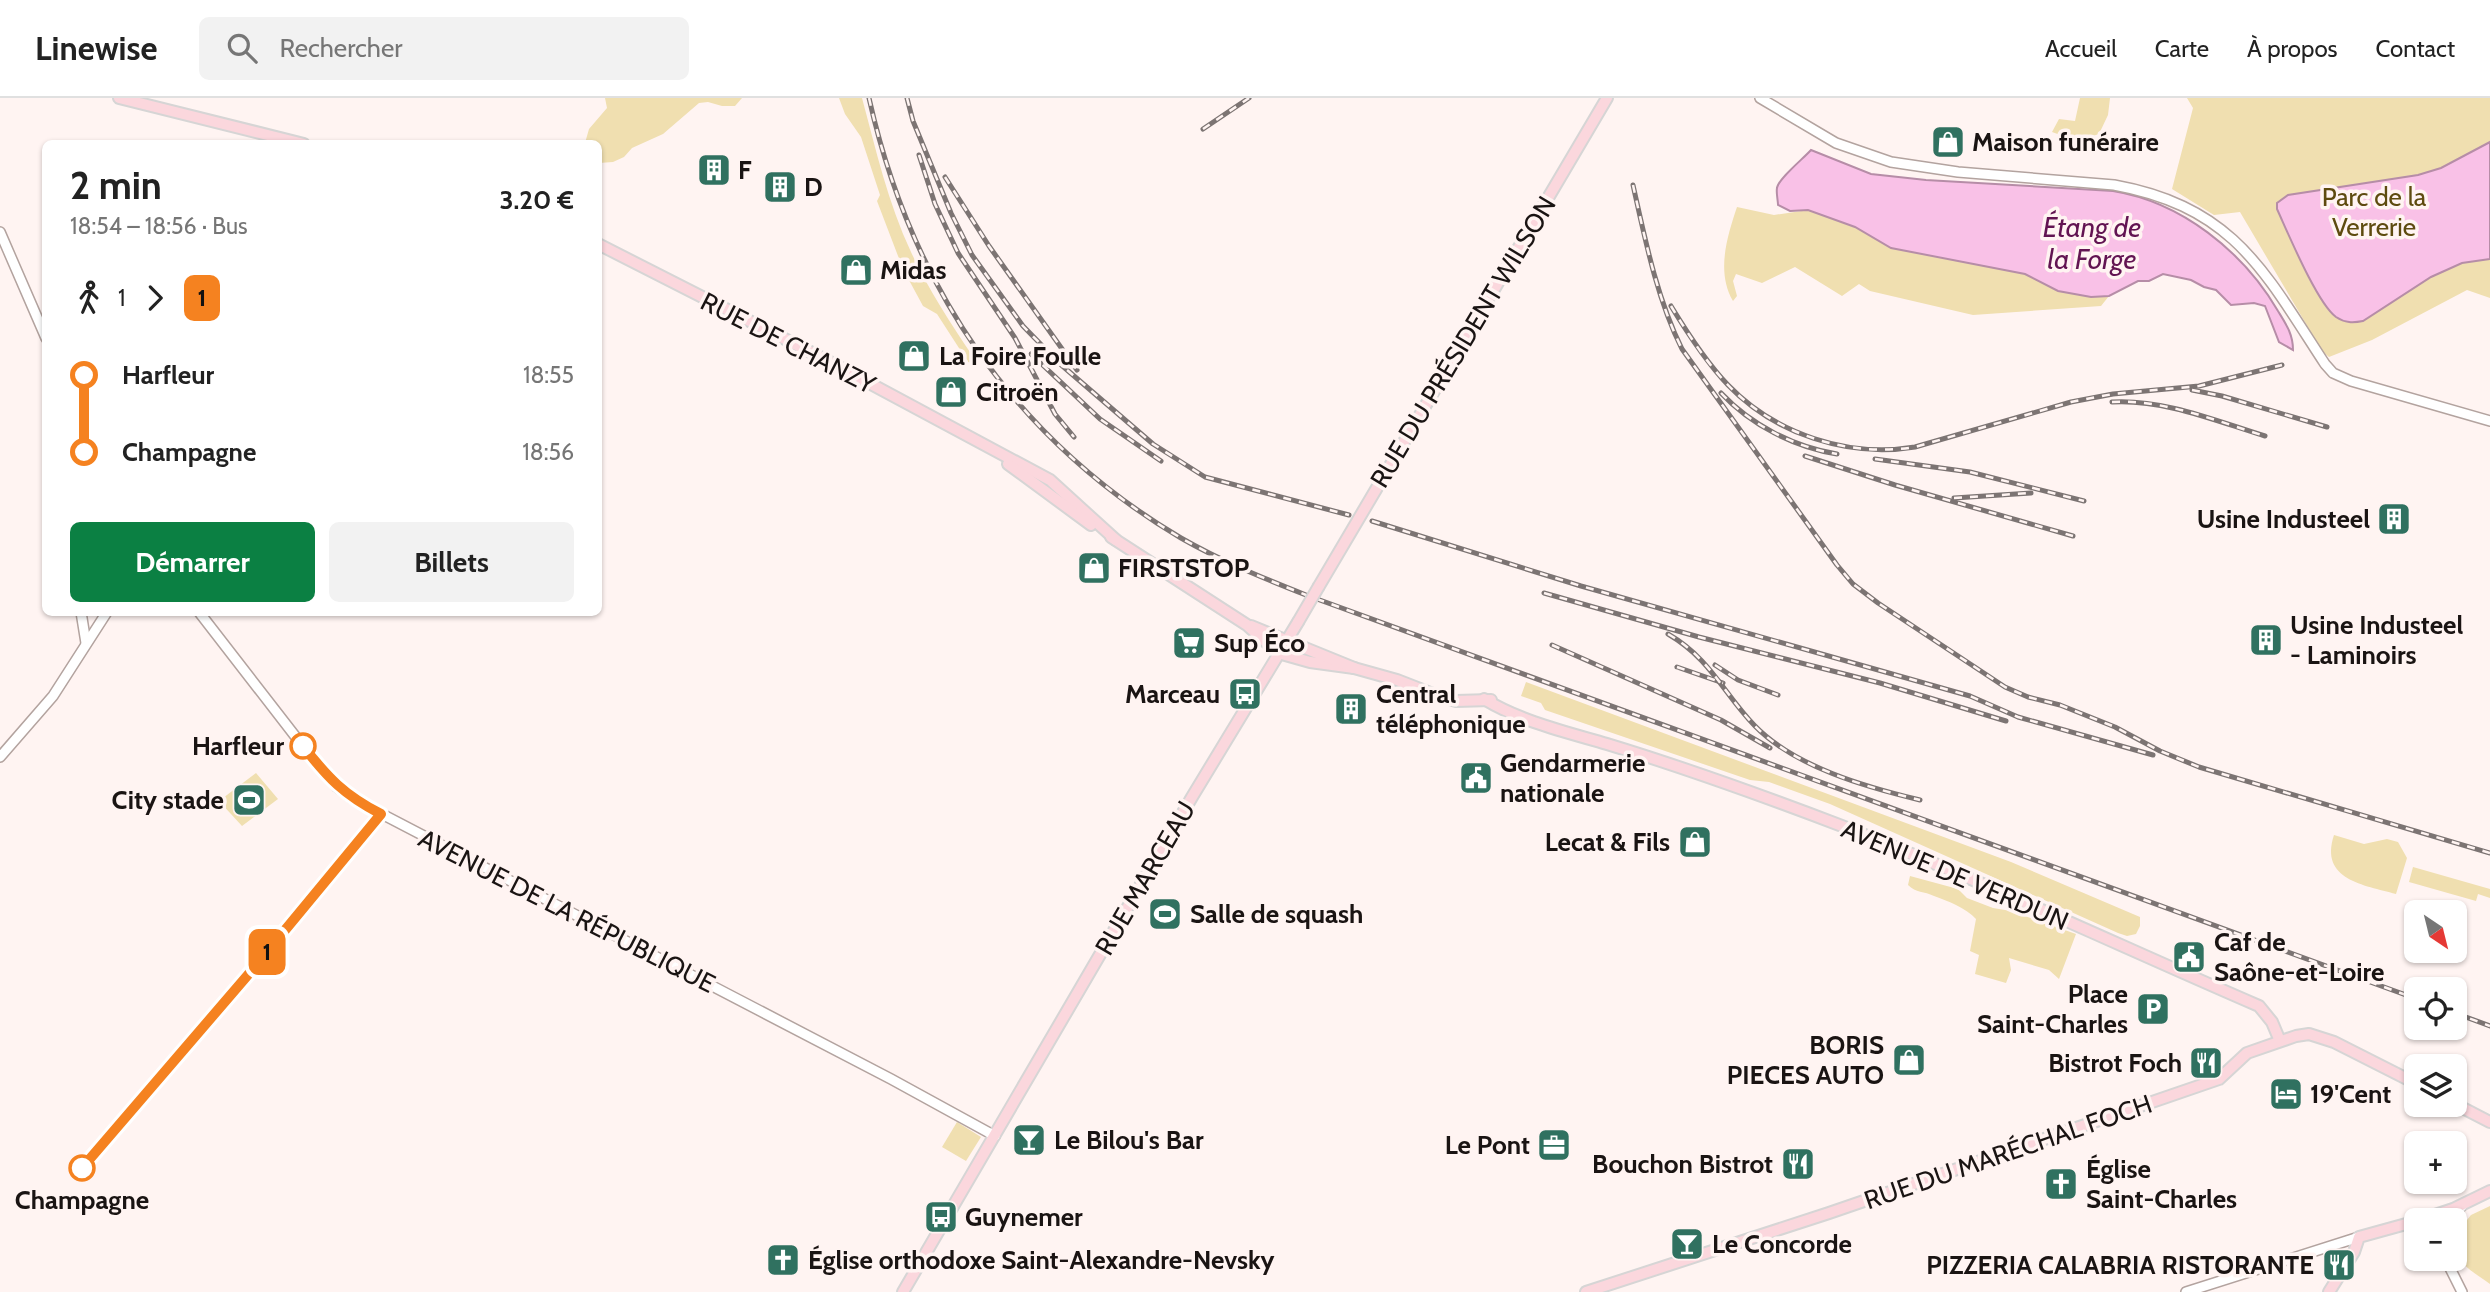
<!DOCTYPE html>
<html lang="fr">
<meta charset="utf-8">
<style>
:root{--surface:#fff;--page:#f2f2f2;--text:#222;--muted:#767676;--line:#e0e0e0;--accent:#0b8043}
body{margin:0;font-family:Cabin,sans-serif;background:var(--page);color:var(--text);height:100vh;display:flex;flex-direction:column;font-size:26px;white-space:nowrap}
*{box-sizing:border-box;margin:0}
p{font-size:23px;color:var(--muted)}
.icon{flex:none;width:38px;height:38px;fill:none;stroke:currentColor;stroke-width:2;stroke-linecap:round;stroke-linejoin:round}
.map{position:relative;flex:1;overflow:hidden}
.sheet{position:absolute;left:42px;top:42px;width:560px;height:476px;display:flex;flex-direction:column;background:var(--surface);border-radius:10px;box-shadow:0 2px 5px #0004}
.sheet>*{flex:none}
.badge{padding:0 14px;border-radius:10px;font-size:24px;line-height:46px}
.needle{width:46px;rotate:145deg}
.buttons{position:absolute;left:2404px;top:802px;display:grid;gap:14px}
.buttons a{display:grid;place-items:center;width:63px;height:63px;border-radius:10px;background:var(--surface);box-shadow:0 2px 5px #0004;font-size:35px}
.map>.badge{position:absolute;translate:-50% -50%;box-shadow:0 0 0 4px #fff}
.legs{display:flex;align-items:center;gap:10px;height:77px;padding:0 28px;font-size:23px}
.legs p{margin-inline-start:auto}
.headline{display:flex;align-items:center;justify-content:space-between;height:119px;padding:0 28px}
h1{font-size:38px;font-weight:800;line-height:52px}
.cta{display:flex;gap:14px;margin-top:auto;padding:14px 28px}
.cta a{flex:1;height:80px;border-radius:10px;background:var(--accent);color:#fff;font-size:28px;font-weight:800;line-height:80px;text-align:center}
.cta a+a{background:var(--page);color:var(--text)}
ul{padding:0 28px;list-style:none}
li{display:flex;align-items:center;gap:24px;height:77px;font-size:26px}
li i{display:grid;place-items:center;width:10px;height:100%;margin:0 9px;background:currentColor}
li i::after{content:'';width:18px;height:18px;margin:-9px;border:5px solid;border-radius:50%;background:var(--surface)}
li p{margin-inline-start:auto}
li:first-child i{background:linear-gradient(#0000 50%,currentColor 0)}
li:last-child i{background:linear-gradient(currentColor 50%,#0000 0)}
header{display:flex;align-items:center;gap:42px;box-sizing:border-box;height:98px;padding:0 35px;background:var(--surface);border-bottom:2px solid var(--line)}
header strong{font-size:33px}
nav{display:flex;gap:38px;margin-inline-start:auto;font-size:24px}
.search{width:490px;height:63px;background:var(--page);display:flex;align-items:center;gap:18px;box-sizing:border-box;padding:0 24px;border-radius:10px;color:var(--muted);font-size:26px}
.map>svg:first-child{display:block}
.green{fill:#f0dfb0}
.water{fill:#f9c1e7;stroke:#b68da7;stroke-width:2}
.lines{fill:none;stroke-linecap:round;stroke-linejoin:round}
.minor-casing{stroke:#b3a39f;stroke-width:12}
.major-casing{stroke:#d6d5d5;stroke-width:14}
.minor{stroke:#fff;stroke-width:9}
.major{stroke:#fbd7dd;stroke-width:10}
.rail-casing{stroke:#7c7473;stroke-width:5}
.rail{stroke:#fff4f2;stroke-width:2.5;stroke-dasharray:8;stroke-linecap:butt}
.major-bridge-casing{stroke:#d6d5d5;stroke-width:14;stroke-linecap:butt}
.major-bridge{stroke:#fbd7dd;stroke-width:10}
.line-1-casing{stroke:#fff;stroke-width:16}
.line-1{stroke:#f58220;stroke-width:10}
.stop-1-dot{fill:#fff;stroke:#f58220;stroke-width:3.5}
.labels{text-anchor:middle;dominant-baseline:central;stroke-width:7;stroke-linejoin:round;paint-order:stroke}
.poi-label{font-size:26px;font-weight:bold;fill:#1a1413;stroke:#fff4f2;text-anchor:start}
.park-label{font-size:26px;fill:#5e4b0f;stroke:#fff4f2}
.street-label{font-size:26px;fill:#1a1413;stroke:#fff4f2}
.stop-label{font-size:26px;font-weight:bold;fill:#1a1413;stroke:#fff4f2;text-anchor:end}
.water-label{font-size:28px;font-style:italic;fill:#621452;stroke:#fff4f2}
</style>
<header>
<strong>Linewise</strong>
<div class="search"><svg class="icon" aria-label="search" viewBox="0 0 24 24"><circle cx="10" cy="10" r="6"/><path d="M15 15l6 6"/></svg>Rechercher</div>
<nav><a>Accueil</a><a>Carte</a><a>À propos</a><a>Contact</a></nav>
</header>
<div class="map">
<svg width="2490" height="1194" viewBox="0 0 2490 1194">
<rect width="100%" height="100%" fill="#fff4f2"/>
<g class="green">
<path d="M605,0H742L735,8H722L708,4L699,5L663,36L632,50L624,59L613,64L599,65L598,46L585,45L589,31L607,10Z"/>
<path d="M839,0H862C876,52 888,105 911,154C928,191 951,226 974,260L975,266L968,264L937,216L923,208L903,171L877,103L880,97L861,39L845,16Z"/>
<path d="M2080,0H2110L2108,17L2099,36L2077,43L2052,34L2059,21L2075,23Z"/>
<path d="M2187,0H2490V200L2467,192L2372,242L2329,259L2322,253L2240,114L2214,117L2172,91L2193,10Z"/>
<path d="M1737,109L1774,117L1808,112L1855,129L1871,139L1933,157L2025,176L2058,193L2091,199L2109,198L2101,208L1973,217L1870,193L1859,186L1842,198L1795,169L1762,185L1736,176L1733,183L1737,198L1733,203C1716,174 1727,139 1737,109Z"/>
<path d="M1526,584L2011,764L2140,819V828L2136,836L2127,838L2118,835L1830,706L1769,684L1750,682L1545,612L1541,605L1521,598Z"/>
<path d="M256,675L278,701L242,728L219,703Z"/>
<path d="M2334,737L2364,746L2387,741L2398,744L2407,760L2396,796C2364,787 2319,782 2334,737Z"/>
<path d="M2413,769L2490,791V800L2478,796L2476,803L2409,784Z"/>
<path d="M1910,778L1958,791L1967,800L1993,810L2011,813L2076,836L2059,881L2049,872L2009,860L2011,872L2006,885L1975,876L1979,857L1970,853L1976,821C1966,810 1948,803 1934,798C1924,793 1916,795 1908,787Z"/>
<path d="M957,1024L981,1039L966,1063L942,1049Z"/>
<path d="M2490,1108V1186C2468,1170 2455,1166 2455,1137L2471,1117Z"/>
</g>
<g class="water">
<path d="M2490,44V161L2462,165L2431,179L2363,223C2353,225 2345,225 2336,219C2317,205 2288,135 2277,111V105L2288,97L2418,77L2441,70Z"/>
<path d="M1811,52L1871,76L1926,82L2113,93C2181,104 2243,153 2278,213C2286,226 2293,236 2293,252L2279,244L2265,208L2254,205L2231,207L2216,192L2204,189L2191,182L2163,176L2149,183H2138L2109,198L2091,199L2058,193L2025,176L1891,150L1855,129L1808,112L1790,113L1778,107C1778,102 1776,95 1777,90C1778,81 1804,60 1811,52Z"/>
</g>
<g class="lines">
<defs>
<g id="minor">
<path d="M1760,0L1836,45L1891,64L1958,74L2114,87C2234,109 2264,173 2325,266L2333,275L2351,283L2490,323"/>
<path d="M0,134L46,240"/>
<path d="M81,514L86,545"/>
<path d="M199,514L309,656L337,689L353,701L891,981L995,1038"/>
<path d="M0,659L53,598L107,514"/>
<path d="M2448,1122L2462,1108"/>
<path d="M2445,1160L2462,1194"/>
<path d="M2186,1194L2359,1139"/>
</g>
<g id="major">
<path d="M119,0L304,46"/>
<path d="M598,146L830,264L1050,382L1116,442"/>
<path d="M1008,366L1091,427"/>
<path d="M1111,439L1247,527L1278,555L1310,564L1354,570"/>
<path d="M1319,488L1607,0"/>
<path d="M1251,528L1354,570L1397,582L1438,598L1456,603L1491,602"/>
<path d="M1484,601C1522,624 1566,634 1607,646C1686,670 1766,699 1842,728C1983,783 2120,848 2259,908L2272,924L2280,943"/>
<path d="M2455,1006L2490,1024"/>
<path d="M2420,1122L2453,1111L2490,1093"/>
<path d="M903,1194L1192,699L1298,524"/>
<path d="M1586,1194L1829,1115L2219,981L2247,955L2296,938L2309,936L2334,944L2417,986"/>
<path d="M2329,1194L2354,1154L2359,1139L2417,1123"/>
</g>
</defs>
<use href="#minor" class="minor-casing"/>
<use href="#major" class="major-casing"/>
<use href="#minor" class="minor"/>
<use href="#major" class="major"/>
<defs>
<g id="rail">
<path d="M869,0C911,188 1014,341 1181,440C1221,463 1263,480 1306,497L2417,901"/>
<path d="M907,0L913,23L951,115L972,157L1023,228L1059,265L1153,346L1205,379L1349,417"/>
<path d="M1203,31L1249,0"/>
<path d="M919,57L935,106L958,155L1015,240L1055,316L1074,339"/>
<path d="M945,79L989,148L1077,272"/>
<path d="M1633,87C1645,141 1657,201 1682,251L1837,467L1853,486L1878,505L2005,589L2028,599L2060,607L2115,629L2160,653L2199,669L2490,755"/>
<path d="M1671,208C1688,236 1706,264 1728,287C1775,336 1848,360 1915,349L2071,304L2113,296L2199,288L2282,267"/>
<path d="M1031,256L1100,321L1161,363"/>
<path d="M2192,292L2222,298L2327,329"/>
<path d="M1721,295C1751,327 1794,349 1837,356"/>
<path d="M2112,304C2164,301 2216,323 2265,338"/>
<path d="M1805,358L1895,387L2073,438"/>
<path d="M1875,361L1970,374L2084,403"/>
<path d="M1954,400L2031,395"/>
<path d="M1372,423L1581,488L1970,598L2018,619L2153,657"/>
<path d="M1544,495L1699,539L1880,585L2006,623"/>
<path d="M1668,536C1711,561 1723,595 1755,628C1795,669 1866,689 1920,702"/>
<path d="M1552,547L1721,622L1770,650"/>
<path d="M1715,567L1738,582L1778,597"/>
<path d="M1677,569L1723,585"/>
<path d="M2455,915L2490,928"/>
</g>
</defs>
<use href="#rail" class="rail-casing"/>
<use href="#rail" class="rail"/>
<defs>
<path id="major-bridge" d="M1298,524L1319,488"/>
</defs>
<use href="#major-bridge" class="major-bridge-casing"/>
<use href="#major-bridge" class="major-bridge"/>
</g>
<g class="lines">
<defs>
<path id="line-1" d="M82,1070L247,878L381,716C344,697 328,680 303,648"/>
</defs>
<use href="#line-1" class="line-1-casing"/>
<use href="#line-1" class="line-1"/>
</g>
<defs>
<symbol id="shop-square" viewBox="-11 -11 22 22"><rect x="-9" y="-9" width="18" height="18" rx="4" fill="#307160" stroke="#fff4f2"/><path d="M-5-2.5h2.3a2.7 3.5 0 0 1 5.4 0H5L5.5 6h-11ZM-1.5-2.5h3a1.5 2.3 0 0 0-3 0Z" fill="#fff"/></symbol>
<symbol id="building-square" viewBox="-11 -11 22 22"><rect x="-9" y="-9" width="18" height="18" rx="4" fill="#307160" stroke="#fff4f2"/><path d="M-4-6H4V6H1V3H-1V6H-4ZM-2.5-4.3h1.7v1.8h-1.7ZM.8-4.3h1.7v1.8H.8ZM-2.5-1h1.7V.8h-1.7ZM.8-1h1.7V.8H.8Z" fill="#fff"/></symbol>
<symbol id="supermarket-square" viewBox="-11 -11 22 22"><rect x="-9" y="-9" width="18" height="18" rx="4" fill="#307160" stroke="#fff4f2"/><path d="M-6-5.5h2.5l.6 2H6L4.5 2H-2.5L-4.4-4H-6ZM-1.5 3.2a1.3 1.3 0 1 0 .1 0ZM3 3.2a1.3 1.3 0 1 0 .1 0Z" fill="#fff"/></symbol>
<symbol id="bus-square" viewBox="-11 -11 22 22"><rect x="-9" y="-9" width="18" height="18" rx="4" fill="#307160" stroke="#fff4f2"/><path d="M-5-6H5V4H4V6H2V4H-2V6H-4V4H-5ZM-3.5-4V0h7V-4ZM-3.5 1.2v1.5H-2V1.2ZM2 1.2v1.5H3.5V1.2Z" fill="#fff"/></symbol>
<symbol id="civic-square" viewBox="-11 -11 22 22"><rect x="-9" y="-9" width="18" height="18" rx="4" fill="#307160" stroke="#fff4f2"/><path d="M-.6-6.5H3V-4.5H.6V-3L4-1V1h2V6H-6V1h2V-1L-.6-3ZM-1.2 2.5V6h2.4V2.5Z" fill="#fff"/></symbol>
<symbol id="stadium-square" viewBox="-11 -11 22 22"><rect x="-9" y="-9" width="18" height="18" rx="4" fill="#307160" stroke="#fff4f2"/><path d="M0-5a6.5 5 0 1 0 0 10a6.5 5 0 1 0 0-10ZM-3.5-1.8h7v3.6h-7Z" fill="#fff"/></symbol>
<symbol id="parking-square" viewBox="-11 -11 22 22"><rect x="-9" y="-9" width="18" height="18" rx="4" fill="#307160" stroke="#fff4f2"/><path d="M-3.5-5.5H1a3.5 3.5 0 0 1 0 7H-1V5.5H-3.5ZM-1-3.4V-.6H.8a1.4 1.4 0 0 0 0-2.8Z" fill="#fff"/></symbol>
<symbol id="restaurant-square" viewBox="-11 -11 22 22"><rect x="-9" y="-9" width="18" height="18" rx="4" fill="#307160" stroke="#fff4f2"/><path d="M-5-6h1v4h1v-4h1v4h1v-4h1v5L-1.5 .5V6h-2V.5L-5-1ZM5-6V6H3V1.5H1.5Q1.5-4 5-6Z" fill="#fff"/></symbol>
<symbol id="hotel-square" viewBox="-11 -11 22 22"><rect x="-9" y="-9" width="18" height="18" rx="4" fill="#307160" stroke="#fff4f2"/><path d="M-6-4.5h1.5V1H6V5H4.5V3h-9V5H-6ZM-4 0a1.8 1.8 0 1 1 3.6 0ZM.5 0V-2.5h3Q6-2.5 6 0Z" fill="#fff"/></symbol>
<symbol id="bar-square" viewBox="-11 -11 22 22"><rect x="-9" y="-9" width="18" height="18" rx="4" fill="#307160" stroke="#fff4f2"/><path d="M-6-5H6L.8 .8V4.5H3.5V6h-7V4.5H-.8V.8Z" fill="#fff"/></symbol>
<symbol id="office-square" viewBox="-11 -11 22 22"><rect x="-9" y="-9" width="18" height="18" rx="4" fill="#307160" stroke="#fff4f2"/><path d="M-6-3h4V-5.5h4V-3h4V5H-6ZM-1-4.5V-3h2v-1.5ZM-6 0V1H6V0Z" fill="#fff"/></symbol>
<symbol id="church-square" viewBox="-11 -11 22 22"><rect x="-9" y="-9" width="18" height="18" rx="4" fill="#307160" stroke="#fff4f2"/><path d="M-1.2-6h2.4v3.5h3.3v2.4h-3.3V6h-2.4V-.1h-3.3v-2.4h3.3Z" fill="#fff"/></symbol>
</defs>
<g fill-rule="evenodd">
<use href="#shop-square" x="1929" y="25" width="38" height="38"/>
<use href="#building-square" x="695" y="53" width="38" height="38"/>
<use href="#building-square" x="761" y="70" width="38" height="38"/>
<use href="#shop-square" x="837" y="153" width="38" height="38"/>
<use href="#shop-square" x="895" y="239" width="38" height="38"/>
<use href="#shop-square" x="932" y="275" width="38" height="38"/>
<use href="#building-square" x="2375" y="402" width="38" height="38"/>
<use href="#shop-square" x="1075" y="451" width="38" height="38"/>
<use href="#building-square" x="2247" y="523" width="38" height="38"/>
<use href="#supermarket-square" x="1170" y="526" width="38" height="38"/>
<use href="#bus-square" x="1226" y="577" width="38" height="38"/>
<use href="#building-square" x="1332" y="592" width="38" height="38"/>
<use href="#civic-square" x="1457" y="661" width="38" height="38"/>
<use href="#stadium-square" x="230" y="683" width="38" height="38"/>
<use href="#shop-square" x="1676" y="725" width="38" height="38"/>
<use href="#stadium-square" x="1146" y="797" width="38" height="38"/>
<use href="#civic-square" x="2170" y="840" width="38" height="38"/>
<use href="#parking-square" x="2134" y="892" width="38" height="38"/>
<use href="#shop-square" x="1890" y="943" width="38" height="38"/>
<use href="#restaurant-square" x="2187" y="946" width="38" height="38"/>
<use href="#hotel-square" x="2267" y="977" width="38" height="38"/>
<use href="#bar-square" x="1010" y="1023" width="38" height="38"/>
<use href="#office-square" x="1535" y="1028" width="38" height="38"/>
<use href="#restaurant-square" x="1779" y="1047" width="38" height="38"/>
<use href="#church-square" x="2042" y="1067" width="38" height="38"/>
<use href="#bus-square" x="922" y="1100" width="38" height="38"/>
<use href="#bar-square" x="1668" y="1127" width="38" height="38"/>
<use href="#church-square" x="764" y="1143" width="38" height="38"/>
<use href="#restaurant-square" x="2320" y="1148" width="38" height="38"/>
</g>
<g class="stop-1-dot">
<circle cx="303" cy="648" r="12"/>
<circle cx="82" cy="1070" r="12"/>
</g>
<g class="labels">
<g class="poi-label">
<text x="1972" y="44">Maison funéraire</text>
<text x="738" y="72">F</text>
<text x="804" y="89">D</text>
<text x="880" y="172">Midas</text>
<text x="939" y="258">La Foire Foulle</text>
<text x="976" y="294">Citroën</text>
<text x="2370" y="421" text-anchor="end">Usine Industeel</text>
<text x="1118" y="470">FIRSTSTOP</text>
<text x="2290" y="527">Usine Industeel<tspan x="2290" dy="30">- Laminoirs</tspan></text>
<text x="1214" y="545">Sup Éco</text>
<text x="1220" y="596" text-anchor="end">Marceau</text>
<text x="1376" y="596">Central<tspan x="1376" dy="30">téléphonique</tspan></text>
<text x="1500" y="665">Gendarmerie<tspan x="1500" dy="30">nationale</tspan></text>
<text x="224" y="702" text-anchor="end">City stade</text>
<text x="1670" y="744" text-anchor="end">Lecat &amp; Fils</text>
<text x="1190" y="816">Salle de squash</text>
<text x="2214" y="844">Caf de<tspan x="2214" dy="30">Saône-et-Loire</tspan></text>
<text x="2128" y="896" text-anchor="end">Place<tspan x="2128" dy="30">Saint-Charles</tspan></text>
<text x="1884" y="947" text-anchor="end">BORIS<tspan x="1884" dy="30">PIECES AUTO</tspan></text>
<text x="2182" y="965" text-anchor="end">Bistrot Foch</text>
<text x="2310" y="996">19'Cent</text>
<text x="1054" y="1042">Le Bilou's Bar</text>
<text x="1530" y="1047" text-anchor="end">Le Pont</text>
<text x="1773" y="1066" text-anchor="end">Bouchon Bistrot</text>
<text x="2086" y="1071">Église<tspan x="2086" dy="30">Saint-Charles</tspan></text>
<text x="965" y="1119">Guynemer</text>
<text x="1712" y="1146">Le Concorde</text>
<text x="808" y="1162">Église orthodoxe Saint-Alexandre-Nevsky</text>
<text x="2314" y="1167" text-anchor="end">PIZZERIA CALABRIA RISTORANTE</text>
</g>
<g class="park-label">
<text x="2374" y="99">Parc de la<tspan x="2374" dy="30">Verrerie</tspan></text>
</g>
<g class="street-label">
<text transform="translate(1463 244) rotate(-59)">RUE DU PRÉSIDENT WILSON</text>
<text transform="translate(788 245) rotate(27)">RUE DE CHANZY</text>
<text transform="translate(1955 777) rotate(23)">AVENUE DE VERDUN</text>
<text transform="translate(1145 780) rotate(-60)">RUE MARCEAU</text>
<text transform="translate(567 813) rotate(27)">AVENUE DE LA RÉPUBLIQUE</text>
<text transform="translate(2008 1054) rotate(-19)">RUE DU MARÉCHAL FOCH</text>
</g>
<g class="stop-label">
<text x="284" y="648">Harfleur</text>
<text x="82" y="1102" text-anchor="middle">Champagne</text>
</g>
<g class="water-label">
<text x="2092" y="129">Étang de<tspan x="2092" dy="32">la Forge</tspan></text>
</g>
</g>
</svg>
<div class="buttons">
<a><svg class="needle" viewBox="-14 -14 28 28"><path d="M0-13l5 13h-10z" fill="#e53935"/><path d="M0 13l5-13h-10z" fill="#767676"/></svg></a>
<a><svg class="icon" aria-label="locate" viewBox="0 0 24 24"><circle cx="12" cy="12" r="6"/><path d="M12 2v4M12 18v4M2 12h4M18 12h4"/></svg></a>
<a><svg class="icon" aria-label="layers" viewBox="0 0 24 24"><path d="M12 4l9 5-9 5-9-5zM3 14l9 5 9-5"/></svg></a>
<a>+</a>
<a>−</a>
</div>
<b class="badge" style="left:267px;top:854px;background:#f58220;color:#111">1</b>
<section class="sheet">
<div class="headline"><div><h1>2 min</h1><p>18:54 – 18:56 · Bus</p></div><b>3.20 €</b></div>
<div class="legs"><svg class="icon" aria-label="walk" viewBox="0 0 24 24"><circle cx="13" cy="4" r="2"/><path d="M13 8l-2 6 4 7M11 14l-3 7M7 12l3-4h3l4 4"/></svg>1<svg class="icon" aria-label="forward" viewBox="0 0 24 24"><path d="M9 5l7 7-7 7"/></svg><b class="badge" style="background:#f58220;color:#111">1</b></div>
<ul>
<li><i style="color:#f58220"></i><b>Harfleur</b><p>18:55</p></li>
<li><i style="color:#f58220"></i><b>Champagne</b><p>18:56</p></li>
</ul>
<div class="cta"><a>Démarrer</a><a>Billets</a></div>
</section>
</div>
